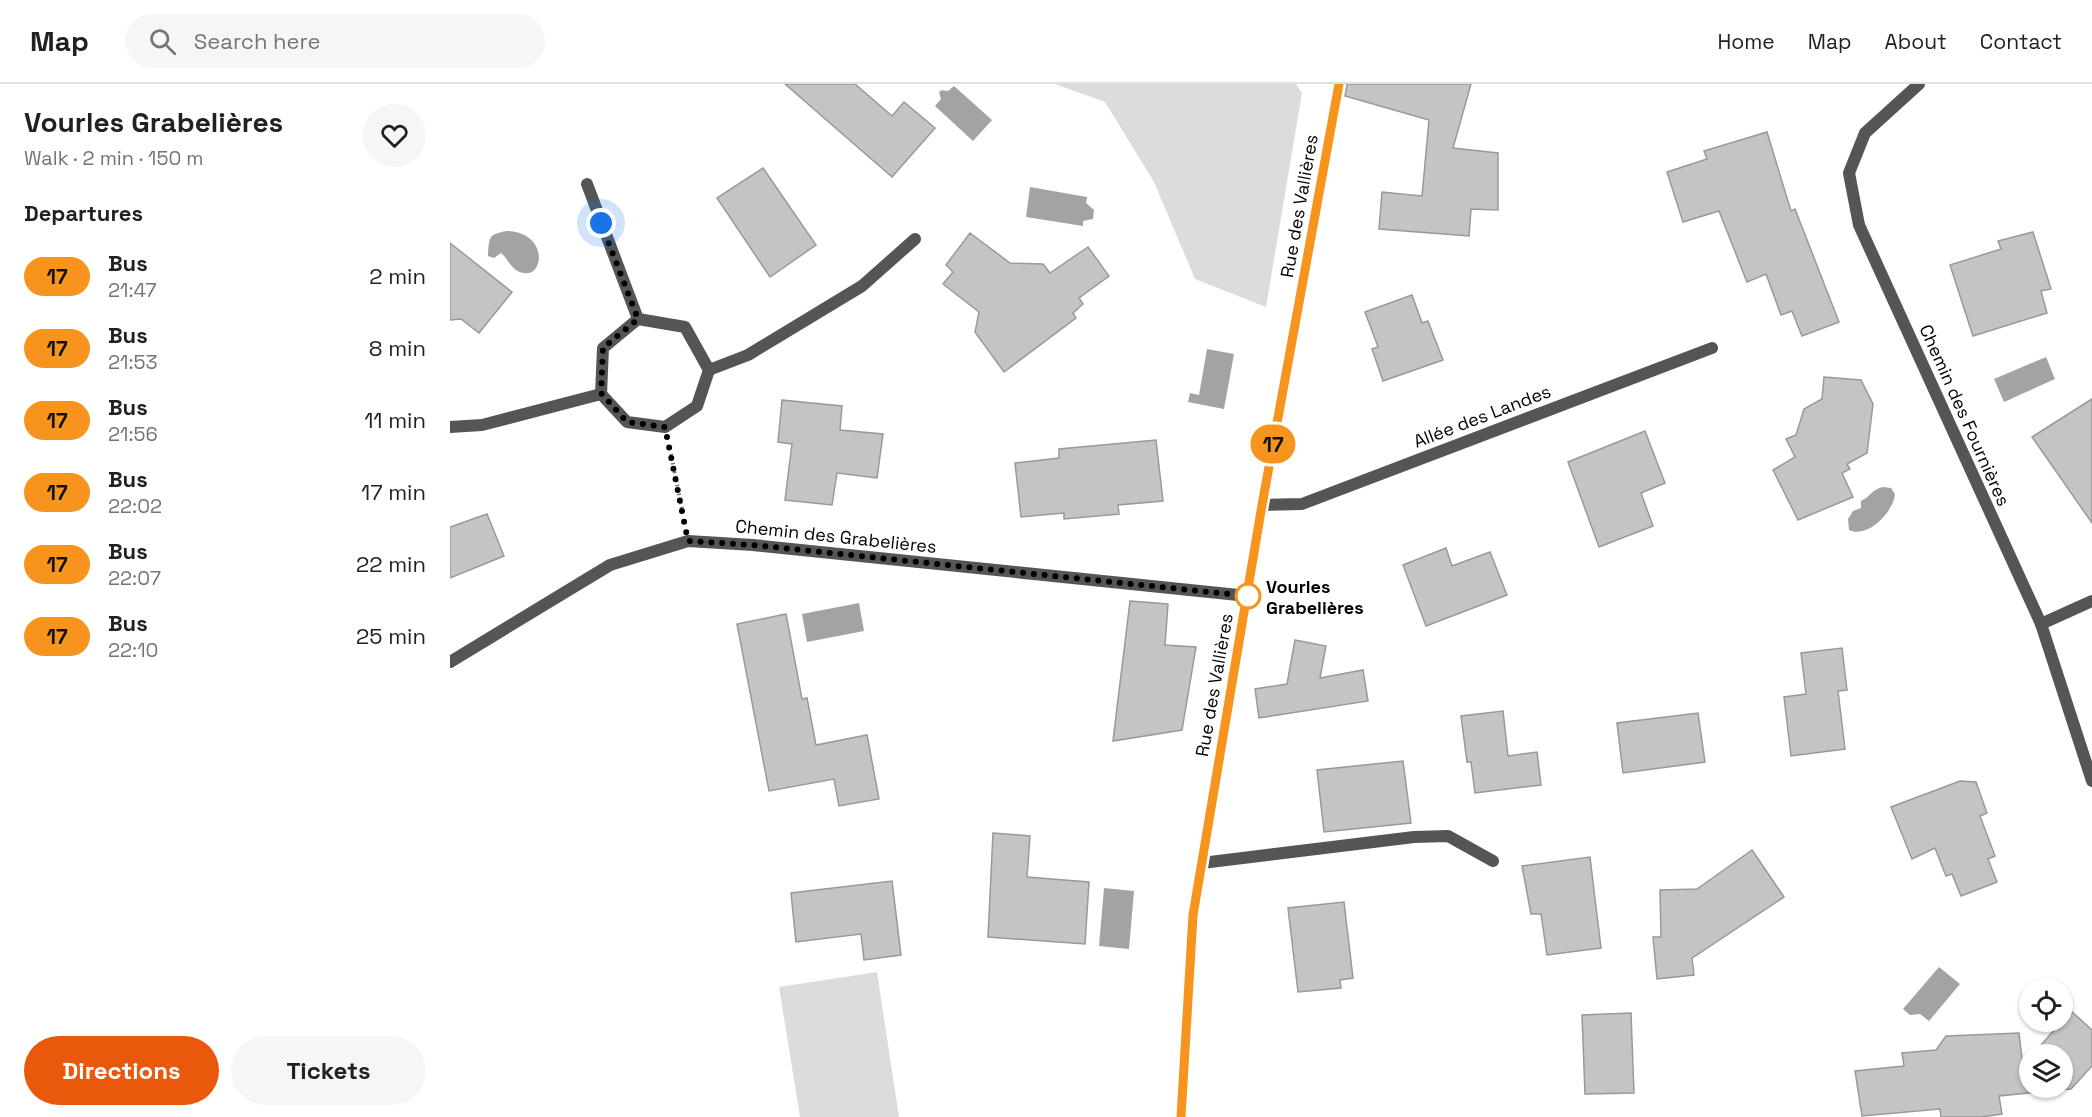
<!DOCTYPE html>
<meta charset="utf-8">
<style>
:root{--surface:#fff;--page:#f6f6f6;--text:#202124;--muted:#757577;--line:#e0e0e0;--accent:#ea580c}
body{margin:0;font-family:"Space Grotesk",sans-serif;background:var(--page);color:var(--text);height:100vh;display:flex;flex-direction:column;font-size:22px;white-space:nowrap}
*{box-sizing:border-box;margin:0}
p{font-size:20px;color:var(--muted)}
.icon{flex:none;width:33px;height:33px;fill:none;stroke:currentColor;stroke-width:2;stroke-linecap:round;stroke-linejoin:round}
.map{position:relative;flex:1;overflow:hidden}
.panel{display:flex;flex-direction:column;background:var(--surface);width:450px}
.panel>*{flex:none}
.badge{padding:0 12px;border-radius:20px;font-size:21px;line-height:39px}
.tools{position:absolute;left:1569px;top:894px;display:grid;gap:12px}
.tools a{display:grid;place-items:center;width:54px;height:54px;border-radius:50%;background:var(--surface);box-shadow:0 2px 4px #0004;font-size:30px}
.you{position:absolute;width:30px;height:30px;margin:-15px;border:4px solid #fff;border-radius:50%;background:#1a73e8;box-shadow:0 0 0 9px #1a73e833}
.map>.badge{position:absolute;translate:-50% -50%;box-shadow:0 0 0 3px #fff}
h2{padding:0 24px;font-size:22px;line-height:54px}
.round{display:grid;place-items:center;flex:none;width:63px;height:63px;border-radius:32px;background:var(--page)}
.summary{display:flex;align-items:center;justify-content:space-between;height:102px;padding:0 24px}
h1{font-size:28px;font-weight:800;line-height:45px}
.button{display:flex;gap:12px;margin-top:auto;padding:12px 24px}
.button a{flex:1;height:69px;border-radius:36px;background:var(--accent);color:#fff;font-size:24px;font-weight:800;line-height:69px;text-align:center}
.button a+a{background:var(--page);color:var(--text)}
ul{padding:0;list-style:none}
li{display:flex;align-items:center;gap:18px;height:72px;padding:0 24px}
li div{flex:1}
li b{display:block;font-size:22px}
li em{font-style:normal}
li .badge{min-width:66px;font-weight:700;text-align:center}
header{display:flex;align-items:center;gap:36px;box-sizing:border-box;height:84px;padding:0 30px;background:var(--surface);border-bottom:2px solid var(--line)}
header strong{font-size:28px}
nav{display:flex;gap:33px;margin-inline-start:auto;font-size:21px}
.search{width:420px;height:54px;background:var(--page);display:flex;align-items:center;gap:15px;box-sizing:border-box;padding:0 21px;border-radius:33px;color:var(--muted);font-size:22px}
main{display:flex;flex:1;min-height:0}
.map>svg:first-child{display:block}
.green{fill:#dcdcdc}
.water{fill:#a3a3a3}
.building{fill:#c4c4c4;stroke:#999;stroke-width:1.5}
.lines{fill:none;stroke-linecap:round;stroke-linejoin:round}
.path{stroke:#777;stroke-width:4;stroke-dasharray:1.5 3;stroke-linecap:butt}
.service{stroke:#555;stroke-width:12}
.minor{stroke:#555;stroke-width:12}
.line-casing{stroke:#fff;stroke-width:14}
.line{stroke:#f7941d;stroke-width:9}
.walk{stroke:#000;stroke-width:6;stroke-dasharray:0 10.8}
.stop-dot{fill:#fff;stroke:#f7941d;stroke-width:3}
.labels{text-anchor:middle;dominant-baseline:central;stroke-width:4.5;stroke-linejoin:round;paint-order:stroke}
.street-label{font-size:18px;fill:#000;stroke:#fff}
.stop-label{font-size:18px;font-weight:bold;fill:#000;stroke:#fff;text-anchor:start}
</style>
<header>
<strong>Map</strong>
<div class="search"><svg class="icon" aria-label="search" viewBox="0 0 24 24"><circle cx="10" cy="10" r="6"/><path d="M15 15l6 6"/></svg>Search here</div>
<nav><a>Home</a><a>Map</a><a>About</a><a>Contact</a></nav>
</header>
<main>
<section class="panel">
<div class="summary"><div><h1>Vourles Grabelières</h1><p>Walk · 2 min · 150 m</p></div><a class="round"><svg class="icon" aria-label="heart" viewBox="0 0 24 24"><path d="M12 20l-8-8c-3-5 5-10 8-4 3-6 11-1 8 4z"/></svg></a></div>
<h2>Departures</h2>
<ul>
<li><span class="badge" style="background:#f7941d;color:#111">17</span><div><b>Bus</b><p>21:47</p></div><em>2 min</em></li>
<li><span class="badge" style="background:#f7941d;color:#111">17</span><div><b>Bus</b><p>21:53</p></div><em>8 min</em></li>
<li><span class="badge" style="background:#f7941d;color:#111">17</span><div><b>Bus</b><p>21:56</p></div><em>11 min</em></li>
<li><span class="badge" style="background:#f7941d;color:#111">17</span><div><b>Bus</b><p>22:02</p></div><em>17 min</em></li>
<li><span class="badge" style="background:#f7941d;color:#111">17</span><div><b>Bus</b><p>22:07</p></div><em>22 min</em></li>
<li><span class="badge" style="background:#f7941d;color:#111">17</span><div><b>Bus</b><p>22:10</p></div><em>25 min</em></li>
</ul>
<div class="button"><a>Directions</a><a>Tickets</a></div>
</section>
<div class="map">
<svg width="1642" height="1033" viewBox="0 0 1642 1033">
<rect width="100%" height="100%" fill="#fff"/>
<g class="green">
<path d="M605,0H846L852,9L816,223L745,195L704,98L655,18Z"/>
<path d="M427,888L449,1033H350L329,903Z"/>
</g>
<g class="water">
<path d="M504,2L542,36L523,57L485,22L491,15L489,8L492,6L498,7Z"/>
<path d="M580,103L637,113L636,119L644,126L643,135L633,137V142L576,133Z"/>
<path d="M57,147C103,149 93,203 66,186C60,182 57,174 51,169L44,174L38,172C39,154 38,150 57,147Z"/>
<path d="M757,265L784,270L774,325L738,318L740,309L749,311Z"/>
<path d="M1596,273L1605,295L1554,318L1544,295Z"/>
<path d="M1433,403L1441,404L1445,410C1444,427 1418,455 1399,446L1398,435L1403,427L1411,424V417C1420,413 1422,405 1433,403Z"/>
<path d="M409,519L414,547L357,558L352,530Z"/>
<path d="M654,804L684,807L679,865L649,862Z"/>
<path d="M1489,883L1510,900L1479,937L1470,930L1460,931L1453,925Z"/>
</g>
<g class="building">
<path d="M335,0H405L442,32L454,18L485,44L442,93Z"/>
<path d="M897,0H1021L1003,64L1048,69V126L1021,125L1019,152L929,145L932,108L972,112L979,36L895,12Z"/>
<path d="M1317,48L1341,127L1345,125L1389,238L1352,252L1342,227L1331,231L1316,190L1297,198L1269,127L1233,138L1217,88L1257,75L1254,67Z"/>
<path d="M313,84L366,161L320,193L267,114Z"/>
<path d="M1583,148L1601,205L1591,207L1597,229L1523,252L1500,181L1551,165L1548,157Z"/>
<path d="M520,149L560,179L593,180L600,189L638,163L659,192L629,214L633,220L623,229L626,234L554,288L525,248L529,228L493,200L503,188L496,181Z"/>
<path d="M0,159L62,208L29,249L11,235L0,236Z"/>
<path d="M962,211L972,239L978,237L993,276L933,297L922,265L928,263L915,228Z"/>
<path d="M1374,293L1411,296L1423,320L1417,369L1397,380L1400,385L1392,389L1403,413L1348,436L1323,386L1345,373L1336,355L1346,351L1354,325L1372,315Z"/>
<path d="M1642,315V439L1582,353Z"/>
<path d="M332,316L392,322L390,346L433,350L427,394L387,389L382,421L335,416L342,360L328,358Z"/>
<path d="M1195,347L1215,399L1191,409L1203,442L1149,463L1118,378Z"/>
<path d="M706,356L713,417L668,421L669,430L614,435V429L571,433L565,379L609,374V365Z"/>
<path d="M37,430L54,472L0,494V443Z"/>
<path d="M996,464L1002,482L1040,468L1057,511L976,542L953,481Z"/>
<path d="M680,517L718,520L715,561L746,563L732,646L663,657Z"/>
<path d="M336,530L352,615L357,614L366,661L417,651L429,715L389,722L384,695L319,707L287,540Z"/>
<path d="M845,556L876,562L870,594L913,586L918,617L809,634L805,605L837,600Z"/>
<path d="M1392,564L1397,606L1388,607L1395,665L1341,672L1334,613L1356,610L1351,569Z"/>
<path d="M1053,627L1058,672L1087,668L1091,701L1025,709L1021,678H1017L1011,632Z"/>
<path d="M1248,629L1255,678L1173,689L1167,639Z"/>
<path d="M953,677L961,739L874,748L867,686Z"/>
<path d="M1510,697L1526,698L1537,729L1530,732L1545,772L1538,775L1547,798L1511,812L1502,790L1496,792L1485,764L1462,775L1441,723Z"/>
<path d="M543,749L580,752L577,793L639,798L635,860L538,853Z"/>
<path d="M1302,766L1334,813L1242,874L1244,891L1207,895L1203,853H1211L1210,806L1247,805Z"/>
<path d="M1140,773L1151,864L1097,871L1091,830H1081L1072,782Z"/>
<path d="M442,797L451,871L414,876L411,850L346,858L341,809Z"/>
<path d="M894,818L903,894L890,896L891,904L848,908L838,824Z"/>
<path d="M1621,927L1642,946V982L1621,1005L1549,1012L1552,1030L1531,1033H1491L1490,1025L1412,1032L1405,987L1454,982L1452,969L1486,966L1496,952L1569,949L1573,982L1580,975V1004H1612V970H1583Z"/>
<path d="M1181,929L1184,1009L1135,1010L1132,931Z"/>
</g>
<g class="lines">
<path class="path" d="M221,370L233,430"/>
<path class="service" d="M752,779L964,753L998,752L1043,777"/>
<g class="minor">
<path d="M1469,0L1415,49L1399,89L1409,141L1591,540L1642,697"/>
<path d="M137,100L188,235"/>
<path d="M188,235L235,243L259,286L247,322L215,343L177,338L151,310L153,264Z"/>
<path d="M259,286L298,271L412,202L465,155"/>
<path d="M0,343L32,341L151,310"/>
<path d="M812,421L852,420L1262,264"/>
<path d="M1591,540L1642,517"/>
<path d="M0,578L160,481L238,457L303,461L798,512"/>
<path d="M731,1033L743,831L812,421L889,0"/>
</g>
</g>
<g class="lines">
<defs>
<path id="line" d="M731,1033L743,831L812,421L889,0"/>
</defs>
<use href="#line" class="line-casing"/>
<use href="#line" class="line"/>
<path class="walk" d="M151,139L188,235L153,264L151,309L177,338L215,343L238,457L303,461L798,512"/>
</g>
<circle class="stop-dot" cx="798" cy="512" r="12"/>
<g class="labels">
<g class="street-label">
<text transform="translate(849 122) rotate(-80)">Rue des Vallières</text>
<text transform="translate(1515 331) rotate(66)">Chemin des Fournières</text>
<text transform="translate(1032 332) rotate(-21)">Allée des Landes</text>
<text transform="translate(386 452) rotate(6)">Chemin des Grabelières</text>
<text transform="translate(764 601) rotate(-80)">Rue des Vallières</text>
</g>
<g class="stop-label">
<text x="816" y="502">Vourles<tspan x="816" dy="21">Grabelières</tspan></text>
</g>
</g>
</svg>
<div class="tools">
<a><svg class="icon" aria-label="locate" viewBox="0 0 24 24"><circle cx="12" cy="12" r="6"/><path d="M12 2v4M12 18v4M2 12h4M18 12h4"/></svg></a>
<a><svg class="icon" aria-label="layers" viewBox="0 0 24 24"><path d="M12 4l9 5-9 5-9-5zM3 14l9 5 9-5"/></svg></a>
</div>
<div class="you" style="left:151px;top:139px"></div>
<b class="badge" style="left:823px;top:360px;background:#f7941d;color:#111">17</b>
</div>
</main>
